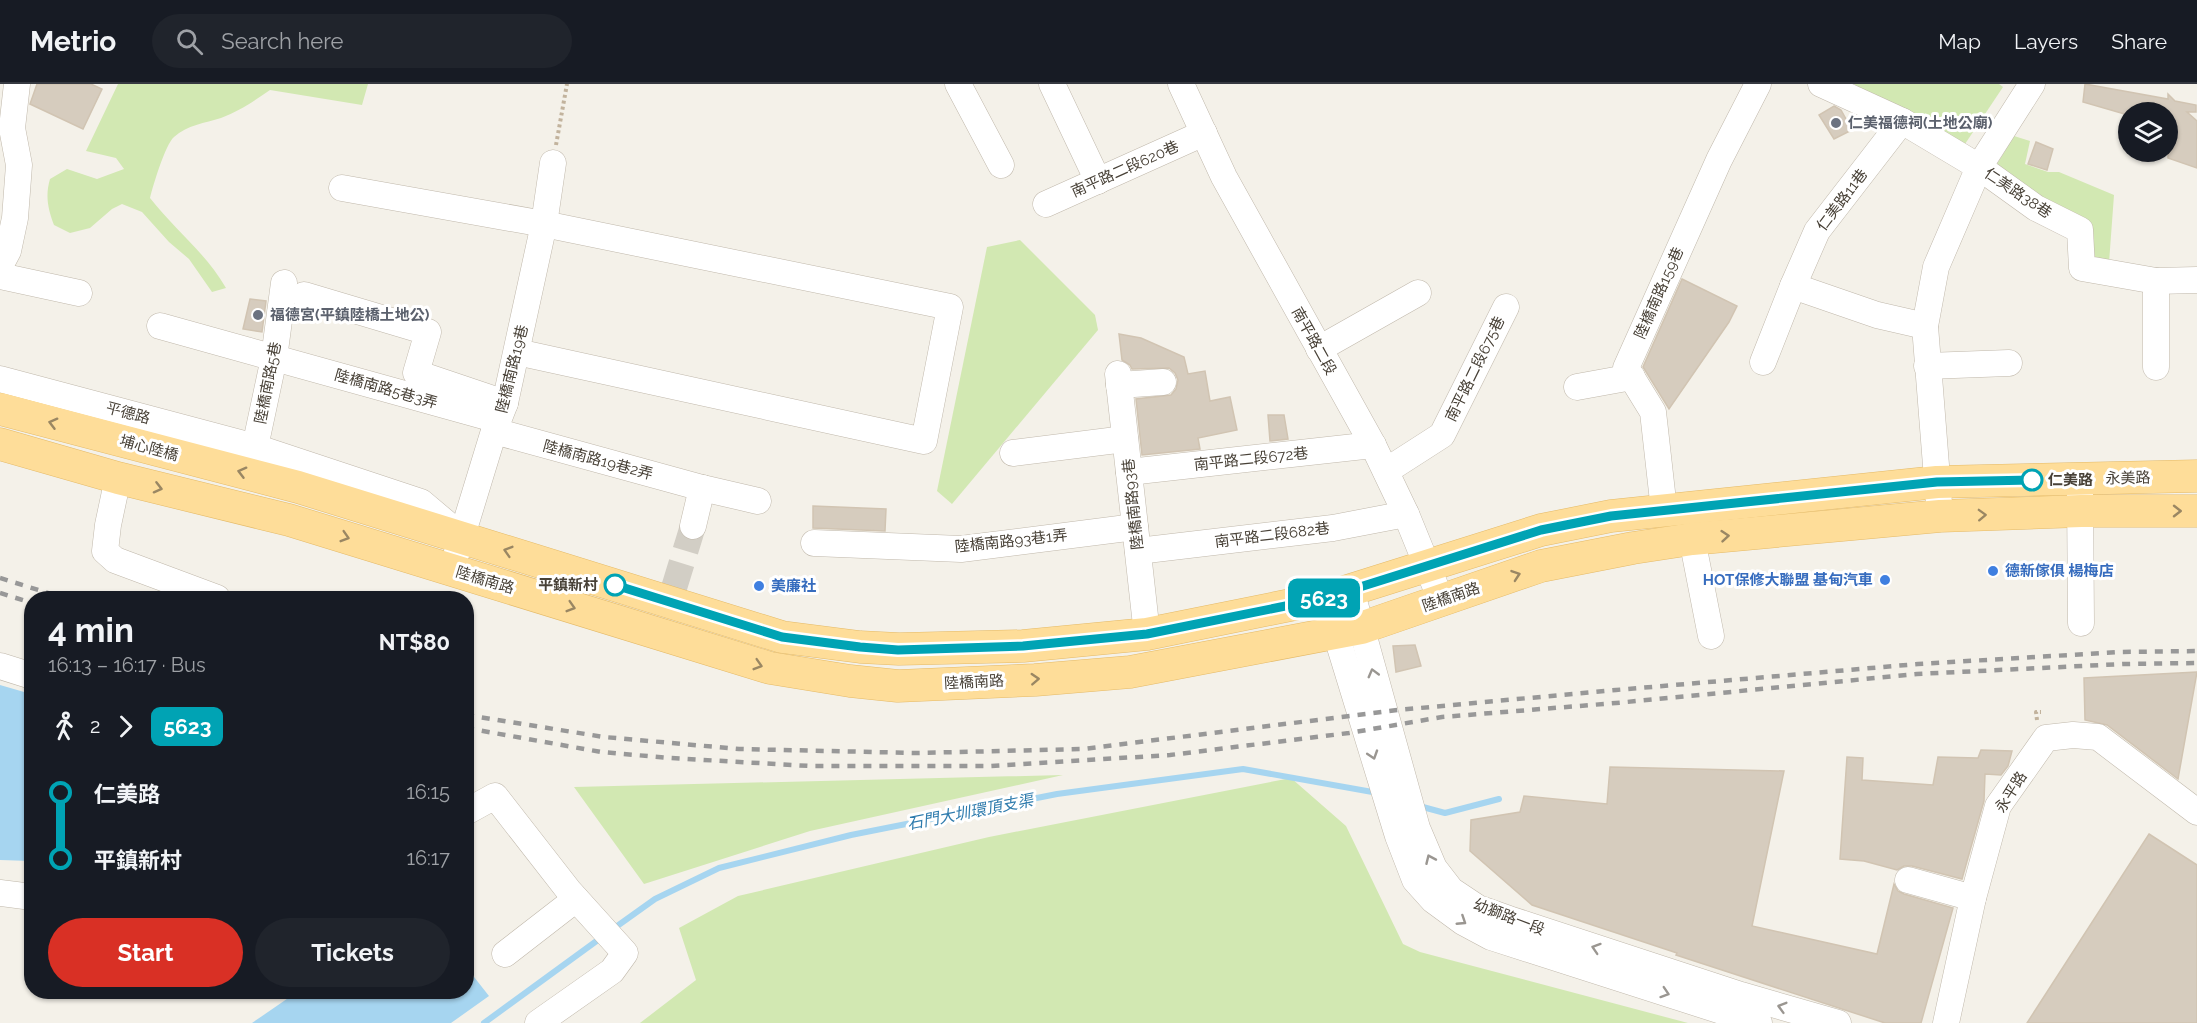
<!DOCTYPE html>
<meta charset="utf-8">
<style>
:root{--surface:#171b24;--page:#20242c;--text:#f1f3f6;--muted:#9ea1a6;--line:#363941;--accent:#d93025}
body{margin:0;font-family:Raleway,"Noto Sans TC",sans-serif;background:var(--page);color:var(--text);height:100vh;display:flex;flex-direction:column;font-size:22px;white-space:nowrap}
*{box-sizing:border-box;margin:0}
p{font-size:20px;color:var(--muted)}
.icon{flex:none;width:33px;height:33px;fill:none;stroke:currentColor;stroke-width:2;stroke-linecap:round;stroke-linejoin:round}
.map{position:relative;flex:1;overflow:hidden}
.panel{position:absolute;left:24px;top:507px;width:450px;height:408px;display:flex;flex-direction:column;background:var(--surface);border-radius:24px;box-shadow:0 2px 4px #0004}
.panel>*{flex:none}
.badge{padding:0 12px;border-radius:9px;font-size:21px;line-height:39px}
.fabs{position:absolute;left:2118px;top:18px;display:grid;gap:12px}
.fabs a{display:grid;place-items:center;width:60px;height:60px;border-radius:50%;background:var(--surface);box-shadow:0 2px 4px #0004;font-size:30px}
.map>.badge{position:absolute;translate:-50% -50%;box-shadow:0 0 0 3px #fff}
.legs{display:flex;align-items:center;gap:9px;height:66px;padding:0 24px;font-size:20px}
.legs p{margin-inline-start:auto}
.head{display:flex;align-items:center;justify-content:space-between;height:102px;padding:0 24px}
h1{font-size:33px;font-weight:700;line-height:45px}
.button{display:flex;gap:12px;margin-top:auto;padding:12px 24px}
.button a{flex:1;height:69px;border-radius:36px;background:var(--accent);color:#fff;font-size:24px;font-weight:700;line-height:69px;text-align:center}
.button a+a{background:var(--page);color:var(--text)}
ul{padding:0 24px;list-style:none}
li{display:flex;align-items:center;gap:21px;height:66px;font-size:22px}
li i{display:grid;place-items:center;width:9px;height:100%;margin:0 8px;background:currentColor}
li i::after{content:'';width:15px;height:15px;margin:-8px;border:4px solid;border-radius:50%;background:var(--surface)}
li p{margin-inline-start:auto}
li:first-child i{background:linear-gradient(#0000 50%,currentColor 0)}
li:last-child i{background:linear-gradient(currentColor 50%,#0000 0)}
header{display:flex;align-items:center;gap:36px;box-sizing:border-box;height:84px;padding:0 30px;background:var(--surface);border-bottom:2px solid var(--line)}
header strong{font-size:28px}
nav{display:flex;gap:33px;margin-inline-start:auto;font-size:21px}
.search{width:420px;height:54px;background:var(--page);display:flex;align-items:center;gap:15px;box-sizing:border-box;padding:0 21px;border-radius:33px;color:var(--muted);font-size:22px}
.map>svg:first-child{display:block}
.green{fill:#d2e8b2}
.water{fill:#a6d5f0}
.lines{fill:none;stroke-linecap:round;stroke-linejoin:round}
.stream{stroke:#a6d5f0;stroke-width:6}
.building{fill:#d6ccbe;stroke:#d1c4b2;stroke-width:1.5}
.minor-tunnel{stroke:#d2cec5;stroke-width:26;stroke-dasharray:26 13;stroke-linecap:butt}
.minor-casing{stroke:#c0b8ab;stroke-width:27}
.major-casing{stroke:#e4ba68;stroke-width:33}
.path{stroke:#c2b39d;stroke-width:4;stroke-dasharray:3 3;stroke-linecap:butt}
.minor{stroke:#fff;stroke-width:26}
.major{stroke:#fedd99;stroke-width:32}
.rail{stroke:#989898;stroke-width:4.5;stroke-dasharray:8 8;stroke-linecap:butt}
.oneway{stroke:#9a8763}
.oneway2{stroke:#9a9691}
.line-1-casing{stroke:#fff;stroke-width:14}
.line-1{stroke:#00a3b4;stroke-width:9}
.worship-dot{fill:#6b7280;stroke:#fff;stroke-width:2}
.stop-1-dot{fill:#fff;stroke:#00a3b4;stroke-width:3}
.shop-dot{fill:#3f7fe0;stroke:#fff;stroke-width:2}
.labels{text-anchor:middle;dominant-baseline:central;stroke-width:6;stroke-linejoin:round;paint-order:stroke}
.worship-label{font-size:15px;font-weight:bold;fill:#5b616d;stroke:#fff;text-anchor:start}
.street-label{font-size:15px;fill:#484137;stroke:#fff}
.stop-label{font-size:15px;font-weight:bold;fill:#484137;stroke:#fff;text-anchor:start}
.shop-label{font-size:15px;font-weight:bold;fill:#366cbe;stroke:#fff;text-anchor:start}
.water-label{font-size:16px;font-style:italic;fill:#2e7bad;stroke:#fff}
</style>
<header>
<strong>Metrio</strong>
<div class="search"><svg class="icon" aria-label="search" viewBox="0 0 24 24"><circle cx="10" cy="10" r="6"/><path d="M15 15l6 6"/></svg>Search here</div>
<nav><a>Map</a><a>Layers</a><a>Share</a></nav>
</header>
<div class="map">
<svg width="2197" height="939" viewBox="0 0 2197 939">
<rect width="100%" height="100%" fill="#f4f1e9"/>
<g class="green">
<path d="M118,0H368L362,21L270,6C254,17 240,27 221,34C205,39 187,41 174,53C165,61 153,102 150,114C175,146 205,168 226,204L212,208L189,175L169,158L142,128L122,120L112,125L90,144L70,149L54,141C48,125 45,112 50,95L67,85L97,95L124,85L116,74L86,67Z"/>
<path d="M1855,0H1999L2003,3L1963,63L1853,4Z"/>
<path d="M2014,52L2030,57L2025,80L2048,88H2059L2114,111L2109,179L2088,174L2084,140L1994,85Z"/>
<path d="M1020,156L1095,231L1098,246L952,420L937,407L987,163Z"/>
<path d="M1063,691L810,747L644,800L574,703Z"/>
<path d="M1291,694L1346,742L1403,860L1420,868L1688,939H640L696,896L679,844L738,812L989,753Z"/>
</g>
<g class="water">
<path d="M0,601L31,610V777L0,776Z"/>
<path d="M467,884L489,912L451,939H252L297,908H466Z"/>
</g>
<g class="lines">
<g class="stream">
<path d="M1419,722L1445,729L1499,715"/>
<path d="M613,845L655,815L719,784L851,751L1057,710L1243,685L1378,709"/>
<path d="M484,939L602,853"/>
</g>
</g>
<g class="building">
<path d="M37,0H91L102,5L83,45L30,20Z"/>
<path d="M2085,0L2168,15V10L2175,17L2196,21V28H2187L2197,37V84L2168,74V28H2128V31L2083,18Z"/>
<path d="M1834,22L1841,26L1852,46L1834,55L1819,31Z"/>
<path d="M2036,58L2053,65L2047,86L2028,80Z"/>
<path d="M1682,195L1737,222L1729,238L1669,325L1643,283Z"/>
<path d="M250,215L266,217L262,248L243,245Z"/>
<path d="M1119,250L1141,254L1184,273L1188,290L1205,287L1210,317L1230,313L1237,346L1198,354L1200,365L1142,371L1136,315L1171,311L1176,305L1178,296L1175,289L1169,284L1132,285L1130,281L1122,276Z"/>
<path d="M1268,331H1284L1288,355L1270,357Z"/>
<path d="M813,422L886,425L885,447L813,444Z"/>
<path d="M1415,561L1421,582L1396,588L1393,562Z"/>
<path d="M2197,588L2178,695L2107,641L2085,636L2084,594Z"/>
<path d="M1981,666L2012,667L2008,682L2001,691L1985,690L1984,717L1962,795L1912,782H1904L1897,786L1864,777L1840,775L1847,673L1863,674L1862,696L1933,701L1938,673L1978,674Z"/>
<path d="M1610,683L1784,687L1752,842L1877,870L1894,800L1898,807L1904,810L1953,824L1921,939H1885L1676,871L1677,869L1532,821L1470,767L1471,736L1520,728L1524,712L1607,720Z"/>
<path d="M2149,750L2197,781V939H2027Z"/>
</g>
<g class="lines">
<path class="minor-tunnel" d="M674,504L693,442"/>
<defs>
<g id="minor">
<path d="M958,0L1001,81"/>
<path d="M1052,0L1098,97"/>
<path d="M1181,0L1224,93L1373,361L1406,430L1441,516"/>
<path d="M1821,0L1902,37L1979,83L2036,124L2080,146L2082,184L2156,197L2197,196"/>
<path d="M342,104L544,140L950,223L924,357L517,268"/>
<path d="M1046,120L1204,49"/>
<path d="M0,182L8,167L15,134L19,81L12,44L17,0"/>
<path d="M0,192L79,209"/>
<path d="M1793,202L1877,231L1925,242"/>
<path d="M304,211L428,248L416,289L505,319"/>
<path d="M160,242L498,336"/>
<path d="M1319,265L1418,209"/>
<path d="M1763,278L1793,202L1817,147L1902,37"/>
<path d="M1927,282L2009,279"/>
<path d="M2156,283V197"/>
<path d="M1118,290L1147,550"/>
<path d="M0,295L255,363L421,418L459,450"/>
<path d="M1119,301L1163,298"/>
<path d="M1577,303L1632,293"/>
<path d="M494,347L702,404L758,417"/>
<path d="M255,363L274,274L284,199"/>
<path d="M1013,369L1125,355"/>
<path d="M1386,387L1442,351L1506,223"/>
<path d="M1129,388L1373,361"/>
<path d="M118,394L108,441L105,467L115,476L217,514"/>
<path d="M2080,407L2081,539"/>
<path d="M1664,426L1653,328L1626,284L1719,76L1758,0"/>
<path d="M1940,432L1925,242L1936,183L1979,83L2032,0"/>
<path d="M693,442L702,404"/>
<path d="M1692,455L1711,552"/>
<path d="M814,459L961,465L1135,443"/>
<path d="M1138,467L1333,444L1406,430"/>
<path d="M457,468L494,347L505,319L544,140L553,79"/>
<path d="M1351,506L1417,744L1434,784L1451,806L1478,824L1509,835L1741,911L1838,939"/>
<path d="M1325,514L1398,752L1415,796L1433,816L1463,838L1491,853L1759,939"/>
<path d="M0,582L32,592"/>
<path d="M466,728L495,712L569,807L625,869L612,887L538,939"/>
<path d="M1908,796L1973,814"/>
<path d="M0,809L32,813"/>
<path d="M505,870L576,815"/>
<path d="M1946,939L1973,814L1998,722L2046,654L2073,651L2098,653L2197,728"/>
</g>
<g id="major">
<path d="M0,325L298,403L782,553L860,563L899,565L1023,562L1147,550L1325,514L1541,446L1611,432L1937,398L2197,392"/>
<path d="M0,360L118,394L289,436L770,584L850,597L898,602L1035,596L1130,588L1361,544L1541,482L1633,464L1692,455L1940,432L2081,427H2197"/>
</g>
</defs>
<use href="#minor" class="minor-casing"/>
<use href="#major" class="major-casing"/>
<g class="path">
<path d="M556,61L567,0"/>
<path d="M2037,636L2036,628H2041"/>
</g>
<use href="#minor" class="minor"/>
<use href="#major" class="major"/>
<g class="rail">
<path d="M0,494L64,514"/>
<path d="M0,509L32,519"/>
<path d="M466,631L604,653L739,665L917,669L1083,665L1398,626L1616,606L1918,580L2120,568L2197,567"/>
<path d="M466,644L601,668L670,674L810,682H990L1170,671L1349,649L1442,633L1616,619L1917,590L2123,580L2197,579"/>
</g>
</g>
<defs><path id="oneway-chevron" d="M-2-3.5L2.5 0L-2 3.5" fill="none" stroke-width="1.6" stroke-linecap="round" stroke-linejoin="round" transform="scale(1.5)"/></defs>
<g class="oneway">
<use href="#oneway-chevron" transform="translate(53 339) rotate(-165)"/>
<use href="#oneway-chevron" transform="translate(242 388) rotate(-165)"/>
<use href="#oneway-chevron" transform="translate(158 404) rotate(14)"/>
<use href="#oneway-chevron" transform="translate(2177 427)"/>
<use href="#oneway-chevron" transform="translate(1982 431) rotate(-2)"/>
<use href="#oneway-chevron" transform="translate(1725 452) rotate(-5)"/>
<use href="#oneway-chevron" transform="translate(345 453) rotate(17)"/>
<use href="#oneway-chevron" transform="translate(508 467) rotate(-163)"/>
<use href="#oneway-chevron" transform="translate(1516 491) rotate(-19)"/>
<use href="#oneway-chevron" transform="translate(571 523) rotate(17)"/>
<use href="#oneway-chevron" transform="translate(758 581) rotate(17)"/>
<use href="#oneway-chevron" transform="translate(1035 595) rotate(-3)"/>
</g>
<g class="oneway2">
<use href="#oneway-chevron" transform="translate(1373 589) rotate(-105)"/>
<use href="#oneway-chevron" transform="translate(1373 671) rotate(72)"/>
<use href="#oneway-chevron" transform="translate(1430 775) rotate(-114)"/>
<use href="#oneway-chevron" transform="translate(1462 837) rotate(33)"/>
<use href="#oneway-chevron" transform="translate(1596 864) rotate(-162)"/>
<use href="#oneway-chevron" transform="translate(1665 909) rotate(18)"/>
<use href="#oneway-chevron" transform="translate(1782 923) rotate(-164)"/>
</g>
<g class="lines">
<defs>
<path id="line-1" d="M615,501L782,553L860,563L898,566L1023,562L1147,550L1325,514L1541,446L1611,432L1937,398L2032,396"/>
</defs>
<use href="#line-1" class="line-1-casing"/>
<use href="#line-1" class="line-1"/>
</g>
<g class="worship-dot">
<circle cx="1836" cy="39" r="6"/>
<circle cx="258" cy="231" r="6"/>
</g>
<g class="stop-1-dot">
<circle cx="2032" cy="396" r="10"/>
<circle cx="615" cy="501" r="10"/>
</g>
<g class="shop-dot">
<circle cx="1993" cy="487" r="6"/>
<circle cx="1885" cy="496" r="6"/>
<circle cx="759" cy="502" r="6"/>
</g>
<g class="labels">
<g class="worship-label">
<text x="1848" y="39">仁美福德祠(土地公廟)</text>
<text x="270" y="231">福德宮(平鎮陸橋土地公)</text>
</g>
<g class="street-label">
<text transform="translate(1125 85) rotate(-24)">南平路二段620巷</text>
<text transform="translate(2018 109) rotate(34)">仁美路38巷</text>
<text transform="translate(1842 116) rotate(-53)">仁美路11巷</text>
<text transform="translate(1659 209) rotate(-66)">陸橋南路159巷</text>
<text transform="translate(1314 257) rotate(61)">南平路二段</text>
<text transform="translate(512 285) rotate(-76)">陸橋南路19巷</text>
<text transform="translate(1475 285) rotate(-64)">南平路二段675巷</text>
<text transform="translate(268 299) rotate(-79)">陸橋南路5巷</text>
<text transform="translate(386 305) rotate(16)">陸橋南路5巷3弄</text>
<text transform="translate(128 329) rotate(15)">平德路</text>
<text transform="translate(149 364) rotate(15)">埔心陸橋</text>
<text transform="translate(1251 375) rotate(-6)">南平路二段672巷</text>
<text transform="translate(598 376) rotate(15)">陸橋南路19巷2弄</text>
<text transform="translate(2128 394) rotate(-1)">永美路</text>
<text transform="translate(1133 420) rotate(-96)">陸橋南路93巷</text>
<text transform="translate(1272 451) rotate(-7)">南平路二段682巷</text>
<text transform="translate(1011 457) rotate(-6)">陸橋南路93巷1弄</text>
<text transform="translate(485 496) rotate(17)">陸橋南路</text>
<text transform="translate(1451 513) rotate(-19)">陸橋南路</text>
<text transform="translate(974 598) rotate(-3)">陸橋南路</text>
<text transform="translate(2011 708) rotate(-58)">永平路</text>
<text transform="translate(1509 833) rotate(21)">幼獅路一段</text>
</g>
<g class="stop-label">
<text x="2048" y="396">仁美路</text>
<text x="598" y="501" text-anchor="end">平鎮新村</text>
</g>
<g class="shop-label">
<text x="2005" y="487">德新傢俱 楊梅店</text>
<text x="1873" y="496" text-anchor="end">HOT保修大聯盟 基甸汽車</text>
<text x="771" y="502">美廉社</text>
</g>
<g class="water-label">
<text transform="translate(970 728) rotate(-11)">石門大圳環頂支渠</text>
</g>
</g>
</svg>
<div class="fabs">
<a><svg class="icon" aria-label="layers" viewBox="0 0 24 24"><path d="M12 4l9 5-9 5-9-5zM3 14l9 5 9-5"/></svg></a>
</div>
<b class="badge" style="left:1324px;top:514px;background:#00a3b4;color:#fff">5623</b>
<section class="panel">
<div class="head"><div><h1>4 min</h1><p>16:13 – 16:17 · Bus</p></div><b>NT$80</b></div>
<div class="legs"><svg class="icon" aria-label="walk" viewBox="0 0 24 24"><circle cx="13" cy="4" r="2"/><path d="M13 8l-2 6 4 7M11 14l-3 7M7 12l3-4h3l4 4"/></svg>2<svg class="icon" aria-label="forward" viewBox="0 0 24 24"><path d="M9 5l7 7-7 7"/></svg><b class="badge" style="background:#00a3b4;color:#fff">5623</b></div>
<ul>
<li><i style="color:#00a3b4"></i><b>仁美路</b><p>16:15</p></li>
<li><i style="color:#00a3b4"></i><b>平鎮新村</b><p>16:17</p></li>
</ul>
<div class="button"><a>Start</a><a>Tickets</a></div>
</section>
</div>
